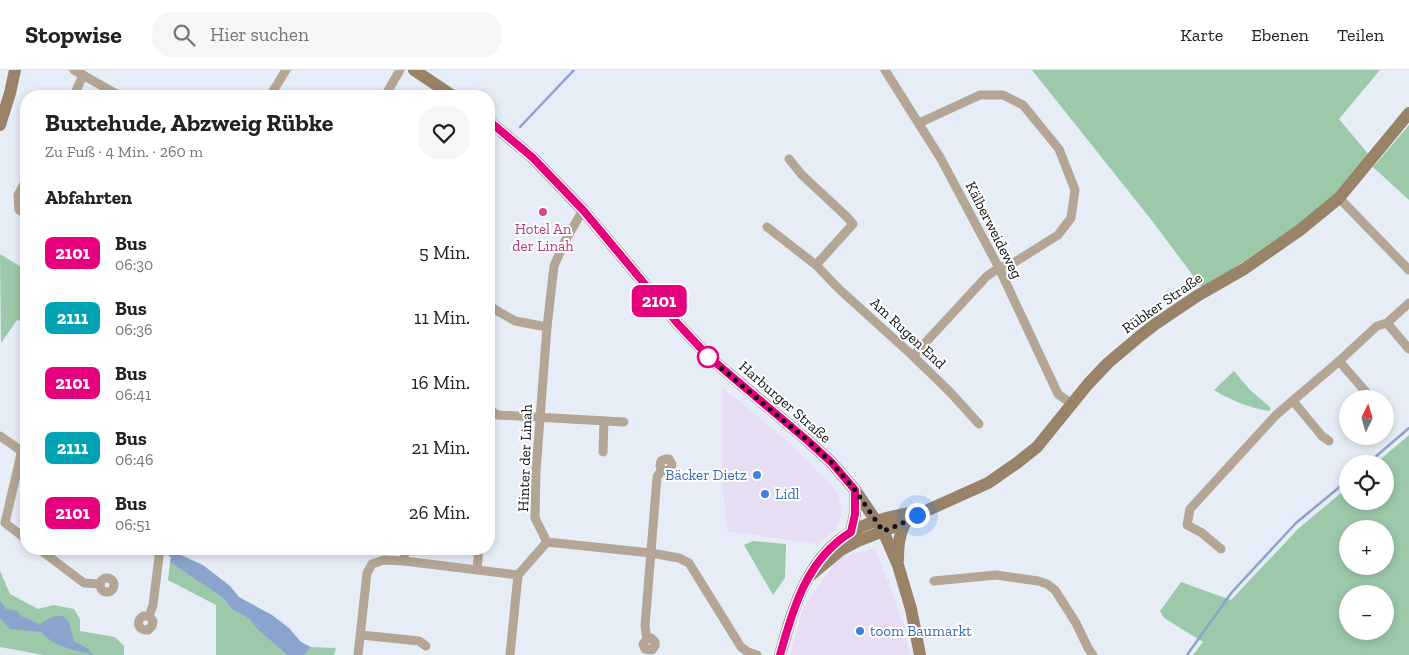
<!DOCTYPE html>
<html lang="de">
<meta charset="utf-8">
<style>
:root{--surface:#fff;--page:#f6f6f6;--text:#222;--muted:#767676;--line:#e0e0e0}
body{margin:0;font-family:"Zilla Slab",serif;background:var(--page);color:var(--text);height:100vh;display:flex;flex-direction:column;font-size:19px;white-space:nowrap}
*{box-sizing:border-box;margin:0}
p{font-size:16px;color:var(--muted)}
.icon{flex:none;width:28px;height:28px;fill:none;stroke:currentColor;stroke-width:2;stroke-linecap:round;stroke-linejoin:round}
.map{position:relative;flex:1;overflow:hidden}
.drawer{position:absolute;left:20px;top:20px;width:475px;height:465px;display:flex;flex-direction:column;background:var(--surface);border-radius:20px;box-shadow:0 2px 8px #0003}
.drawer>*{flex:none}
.badge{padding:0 10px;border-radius:8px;font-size:18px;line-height:32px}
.needle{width:32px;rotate:5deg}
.fabs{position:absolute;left:1339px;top:320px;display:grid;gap:10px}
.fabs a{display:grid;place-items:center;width:55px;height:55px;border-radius:50%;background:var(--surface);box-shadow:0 2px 8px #0003;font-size:25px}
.you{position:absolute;width:25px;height:25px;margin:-12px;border:4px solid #fff;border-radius:50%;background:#1a73e8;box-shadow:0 0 0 8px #1a73e833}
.map>.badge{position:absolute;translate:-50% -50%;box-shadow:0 0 0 2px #fff}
h2{padding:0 25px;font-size:19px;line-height:45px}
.round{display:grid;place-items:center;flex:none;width:52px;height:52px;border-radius:20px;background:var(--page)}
.headline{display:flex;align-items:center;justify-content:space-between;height:85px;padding:0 25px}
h1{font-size:24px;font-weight:700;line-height:38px}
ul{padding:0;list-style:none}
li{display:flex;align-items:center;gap:15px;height:65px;padding:0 25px}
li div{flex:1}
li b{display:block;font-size:19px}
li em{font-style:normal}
li .badge{min-width:55px;font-weight:700;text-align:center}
header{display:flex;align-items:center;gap:30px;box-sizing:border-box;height:70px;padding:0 25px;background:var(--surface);border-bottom:1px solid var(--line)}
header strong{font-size:24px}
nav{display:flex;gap:28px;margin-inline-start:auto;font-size:18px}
.search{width:350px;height:45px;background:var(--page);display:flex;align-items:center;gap:12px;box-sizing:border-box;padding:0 18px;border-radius:20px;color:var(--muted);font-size:19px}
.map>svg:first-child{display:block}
.commercial{fill:#e7def3}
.green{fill:#9cc9aa;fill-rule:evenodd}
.water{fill:#8aa4cd}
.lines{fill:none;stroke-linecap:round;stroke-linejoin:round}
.stream{stroke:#8aa4cd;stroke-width:2.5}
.street{stroke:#b4a594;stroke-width:9}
.secondary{stroke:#988268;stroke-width:12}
.line-casing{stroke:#fff;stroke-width:11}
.line{stroke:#e6007e;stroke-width:8}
.walk{stroke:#0f1114;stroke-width:5;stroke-dasharray:0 9}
.hotel-dot{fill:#d1479c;stroke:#fff;stroke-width:2}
.stop-dot{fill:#fff;stroke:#e6007e;stroke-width:2.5}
.shop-dot{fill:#3f7fe0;stroke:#fff;stroke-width:2}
.labels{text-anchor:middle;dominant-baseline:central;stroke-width:4;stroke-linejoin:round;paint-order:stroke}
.hotel-label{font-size:15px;fill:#b23c85;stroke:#fff}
.street-label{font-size:15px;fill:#0f1114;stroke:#fff}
.shop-label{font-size:15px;fill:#366cbe;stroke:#fff;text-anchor:start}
</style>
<header>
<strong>Stopwise</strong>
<div class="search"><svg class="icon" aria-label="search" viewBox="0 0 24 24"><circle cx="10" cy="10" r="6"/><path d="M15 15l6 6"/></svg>Hier suchen</div>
<nav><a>Karte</a><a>Ebenen</a><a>Teilen</a></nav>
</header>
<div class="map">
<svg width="1409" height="585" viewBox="0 0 1409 585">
<rect width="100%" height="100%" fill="#e7edf7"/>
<g class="commercial">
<path d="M722,319L740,331L789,373L828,411L837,422L842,443L836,460L817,474L727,461L722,407Z"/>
<path d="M875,478L905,558L909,585H790L803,538L838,488Z"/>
</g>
<g class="green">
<path d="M1032,0H1380L1339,49L1370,86L1336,125L1296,156L1203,219L1153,152Z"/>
<path d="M1409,55V130L1373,97Z"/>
<path d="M0,184L26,200V253L17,250L1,273Z"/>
<path d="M1234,301L1250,320L1271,338L1269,341C1250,338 1230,330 1214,320Z"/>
<path d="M1409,365V585H1193L1203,572L1164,548L1160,541L1181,512L1231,530L1299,458L1347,418L1348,431H1385V394H1375ZM1348,459H1385V496H1348ZM1348,524H1385V561H1348Z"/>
<path d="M753,471L786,474L785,508L773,525L744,475Z"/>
<path d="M170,492L193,506L222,527L233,540L248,548L258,560L287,585H216V535L168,510Z"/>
<path d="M0,501L10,524L38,539L54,535L74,539L80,549V561L115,567L124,576V585H43L0,577Z"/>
<path d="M311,577L336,578L334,585H304Z"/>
</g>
<g class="water">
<path d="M172,481L203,495L230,516L239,527L272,545L289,558L301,572L311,577L304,585H287L258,560L248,548L233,540L222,527L170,492Z"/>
<path d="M0,531L6,539L17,541L21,546L40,554C48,549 61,540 68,551C71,556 72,565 74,571L90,580L86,583L72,580L52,572L41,562L10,559L0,548Z"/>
</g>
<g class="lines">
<g class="stream">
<path d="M520,57L574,0"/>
<path d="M1367,394L1409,358"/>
<path d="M166,481L171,486"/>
<path d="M86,580L92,585"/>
<path d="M1187,585L1232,522L1296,453L1348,410"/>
</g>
<g class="street">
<path d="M74,0L120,26"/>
<path d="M885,0L941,89L999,198L1058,324L1073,335"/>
<path d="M74,26L83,5"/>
<path d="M270,26L286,0"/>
<path d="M385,26L400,0"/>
<path d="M789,89L802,105L847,147L853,154L816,195"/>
<path d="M26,110L18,125L19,140L26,144"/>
<path d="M1339,128L1409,200"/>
<path d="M583,140L565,171L554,196L547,257L536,401L535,448L547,472L651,483L679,488L689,493L741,577L748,582L757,585"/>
<path d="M767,157L816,195L839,219L913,286L950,322L979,354"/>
<path d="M489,236L515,251L547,257"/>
<path d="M1387,253L1409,279"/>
<path d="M913,286L987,206L999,198L1015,192L1058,165L1071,148L1075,120L1059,79L1023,35L1003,25H980L919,53"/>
<path d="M1339,291L1372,329"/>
<path d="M1293,331L1322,366L1329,371"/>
<path d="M489,340L498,345L624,352"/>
<path d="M0,366L20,380L21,384L5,453L26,469"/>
<path d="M603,382L604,351"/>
<path d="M39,479L84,513L100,514"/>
<path d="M1221,479L1202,463L1187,455L1190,439L1276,345L1337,293L1377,256L1387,253L1409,233"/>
<path d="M404,491L405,479"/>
<path d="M477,499L479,479"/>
<circle cx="107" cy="515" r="7"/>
<path d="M934,511L996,505L1038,511L1047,514L1055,520L1076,553L1088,578L1093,585"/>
<path d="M149,546L153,551L152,556L148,560C138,561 135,551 143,546H149L153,535L160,479"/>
<path d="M361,565L419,571L426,576"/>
<path d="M647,569L651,568L655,572V576L652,580L645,579L643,574L647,569L645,556L657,407L662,399L666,401L671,399L672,394L669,389H665L661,391L660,396L662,399"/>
<path d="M358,585L367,503L372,494L384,490L404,491L518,505L547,472"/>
<path d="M510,585L518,505"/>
</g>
<g class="secondary">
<path d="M414,0L453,26"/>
<path d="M489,51L532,87L583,140L678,254L709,287L808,371L832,393L855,420L883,461L898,495L911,539L920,585"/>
<path d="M0,55L10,23L15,0"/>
<path d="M851,462L855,444V420"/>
<path d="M898,490C898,476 899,464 906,451"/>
<path d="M811,505L841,480L858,471L899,455L928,440L988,413L1017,393L1037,377L1088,314L1108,293L1140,266L1154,255L1197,226L1244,199L1300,160L1339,128L1409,43"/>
<path d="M780,585C793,538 808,484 855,460C873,450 894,446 914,442"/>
</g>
</g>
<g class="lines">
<defs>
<path id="line" d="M489,51L532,87L583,140L678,254L709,287L808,371L832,393L855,420V444L851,462C807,489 793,538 780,585"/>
</defs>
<use href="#line" class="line-casing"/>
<use href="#line" class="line"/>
<path class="walk" d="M708,287L808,371L832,393L855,420L883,461L899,455L917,445"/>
</g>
<circle class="hotel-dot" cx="543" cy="142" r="5"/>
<circle class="stop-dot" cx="708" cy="287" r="10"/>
<g class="shop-dot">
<circle cx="757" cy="405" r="5"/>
<circle cx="765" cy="424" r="5"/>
<circle cx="860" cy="561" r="5"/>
</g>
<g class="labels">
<g class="hotel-label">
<text x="543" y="159">Hotel An<tspan x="543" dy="17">der Linah</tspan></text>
</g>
<g class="street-label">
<text transform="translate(994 160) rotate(63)">Kälberweideweg</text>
<text transform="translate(1162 233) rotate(-35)">Rübker Straße</text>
<text transform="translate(908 263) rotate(43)">Am Rugen End</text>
<text transform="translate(785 332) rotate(41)">Harburger Straße</text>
<text transform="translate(525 388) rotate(-88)">Hinter der Linah</text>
</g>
<g class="shop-label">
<text x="747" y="405" text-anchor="end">Bäcker Dietz</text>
<text x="775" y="424">Lidl</text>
<text x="870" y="561">toom Baumarkt</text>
</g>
</g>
</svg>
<div class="fabs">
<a><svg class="needle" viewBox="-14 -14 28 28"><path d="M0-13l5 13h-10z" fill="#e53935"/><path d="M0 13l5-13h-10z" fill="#767676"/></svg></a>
<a><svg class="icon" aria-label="locate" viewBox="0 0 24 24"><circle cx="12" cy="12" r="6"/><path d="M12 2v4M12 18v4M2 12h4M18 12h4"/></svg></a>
<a>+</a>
<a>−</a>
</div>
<div class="you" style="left:917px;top:445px"></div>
<b class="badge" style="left:659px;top:231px;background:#e6007e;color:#fff">2101</b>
<section class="drawer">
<div class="headline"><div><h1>Buxtehude, Abzweig Rübke</h1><p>Zu Fuß · 4 Min. · 260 m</p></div><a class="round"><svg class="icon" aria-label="heart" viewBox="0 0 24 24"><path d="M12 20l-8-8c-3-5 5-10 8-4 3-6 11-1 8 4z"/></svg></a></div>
<h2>Abfahrten</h2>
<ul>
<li><span class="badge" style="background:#e6007e;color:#fff">2101</span><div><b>Bus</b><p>06:30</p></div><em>5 Min.</em></li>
<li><span class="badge" style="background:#00a3b4;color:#fff">2111</span><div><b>Bus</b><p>06:36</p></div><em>11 Min.</em></li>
<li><span class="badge" style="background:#e6007e;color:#fff">2101</span><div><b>Bus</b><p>06:41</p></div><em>16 Min.</em></li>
<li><span class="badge" style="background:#00a3b4;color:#fff">2111</span><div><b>Bus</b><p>06:46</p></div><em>21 Min.</em></li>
<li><span class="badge" style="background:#e6007e;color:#fff">2101</span><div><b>Bus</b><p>06:51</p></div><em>26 Min.</em></li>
</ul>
</section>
</div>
